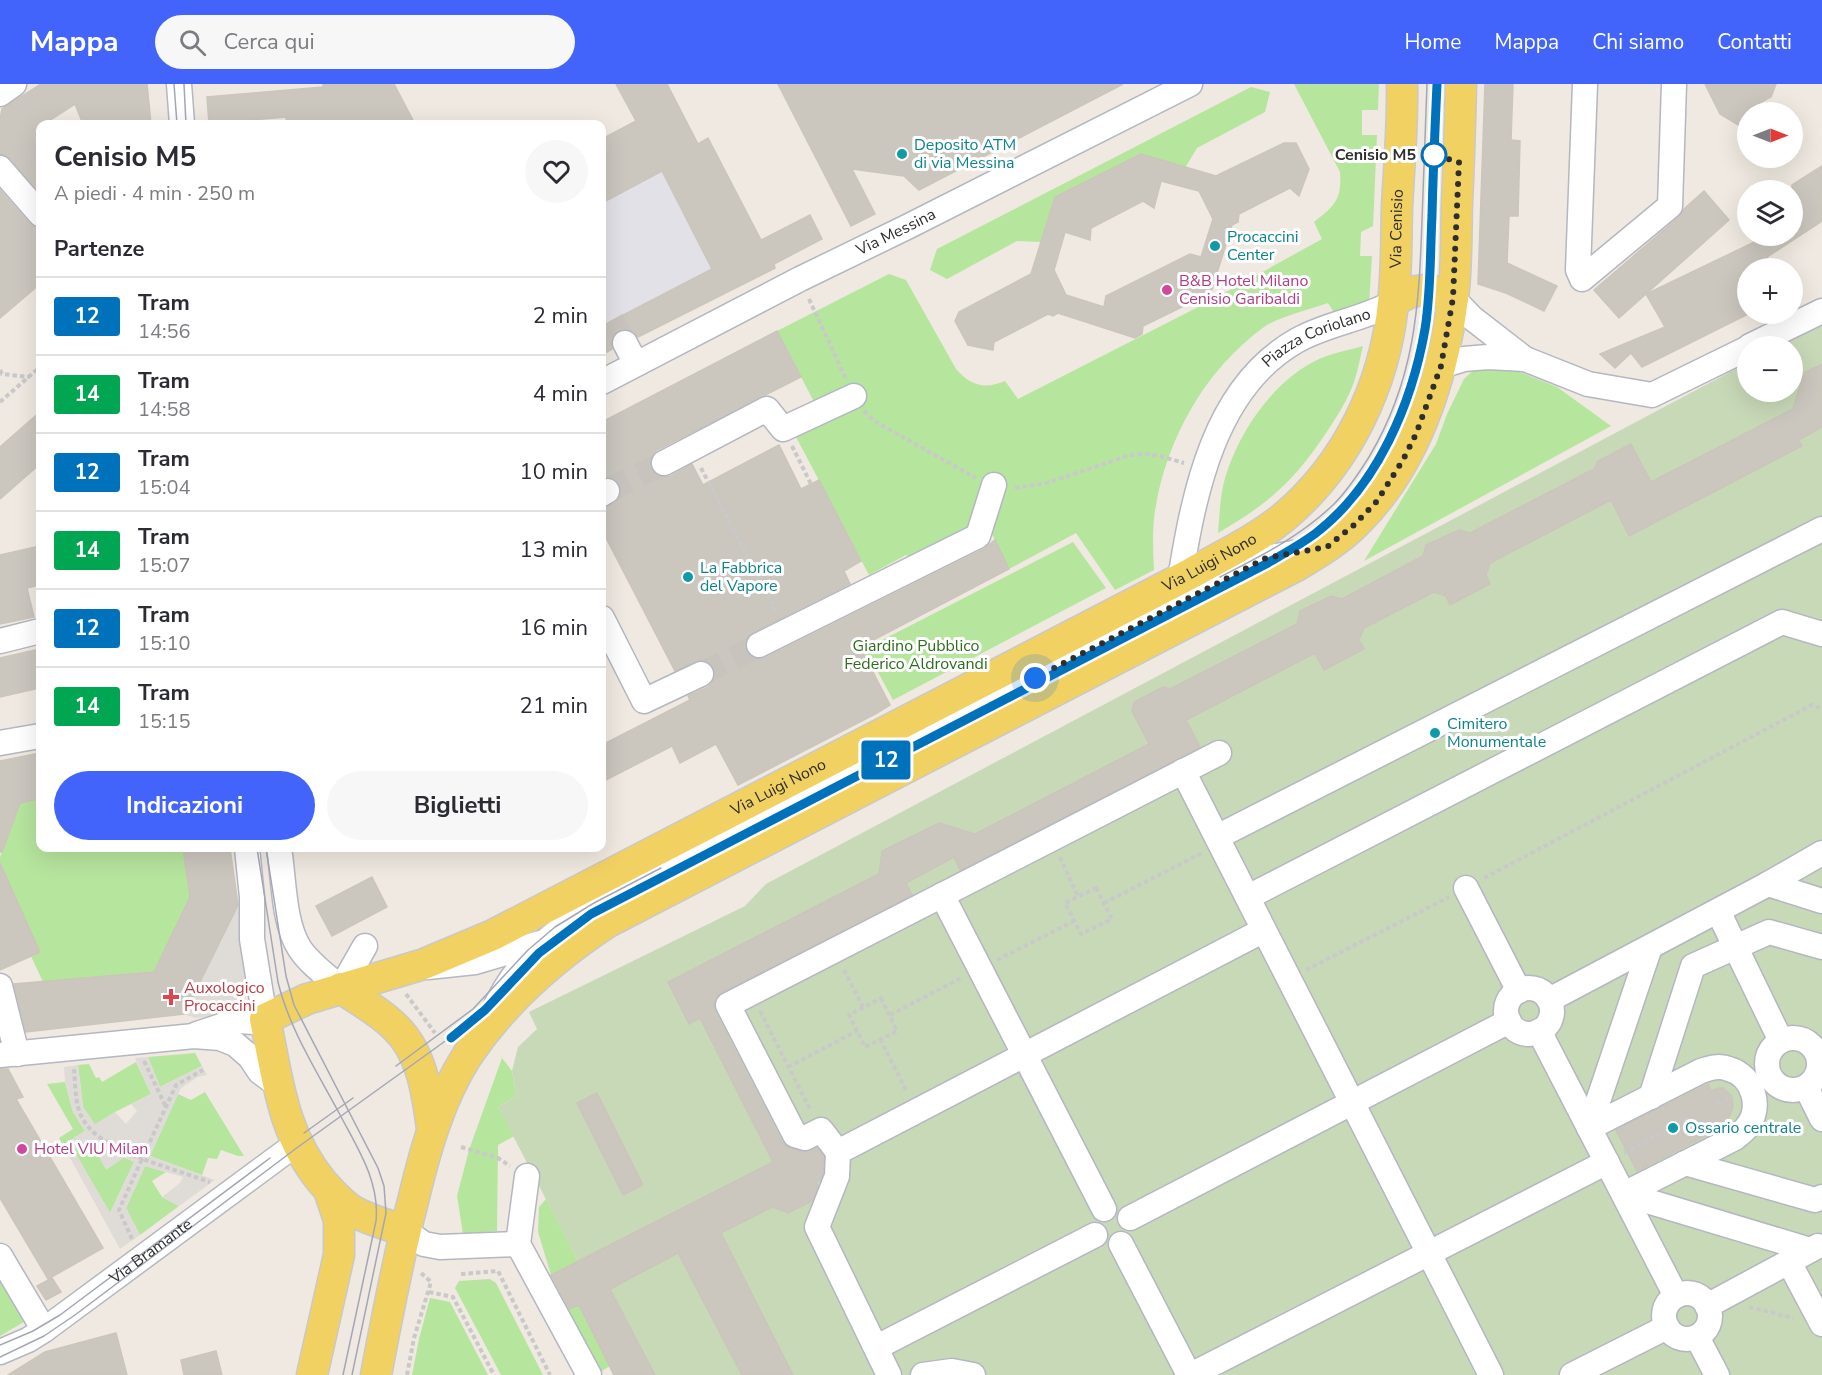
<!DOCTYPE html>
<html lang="it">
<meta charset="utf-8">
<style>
:root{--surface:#fff;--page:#f7f7f7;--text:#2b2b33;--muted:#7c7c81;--line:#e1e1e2;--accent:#4264fb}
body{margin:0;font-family:"Nunito Sans",sans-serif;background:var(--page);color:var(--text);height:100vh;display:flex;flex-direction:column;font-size:22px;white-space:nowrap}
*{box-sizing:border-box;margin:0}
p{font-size:20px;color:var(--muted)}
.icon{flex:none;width:33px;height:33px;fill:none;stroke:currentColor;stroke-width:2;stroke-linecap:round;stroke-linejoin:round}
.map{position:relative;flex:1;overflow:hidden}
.side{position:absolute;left:36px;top:36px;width:570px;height:732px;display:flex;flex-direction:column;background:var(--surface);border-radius:12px;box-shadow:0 6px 24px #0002}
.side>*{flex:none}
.badge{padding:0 12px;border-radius:4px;font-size:21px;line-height:39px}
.needle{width:39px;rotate:90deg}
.buttons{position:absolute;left:1737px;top:18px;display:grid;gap:12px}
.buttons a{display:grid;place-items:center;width:66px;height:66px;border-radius:50%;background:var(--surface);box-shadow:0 6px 24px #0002;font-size:30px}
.you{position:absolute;width:30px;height:30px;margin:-15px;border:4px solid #fff;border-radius:50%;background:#1a73e8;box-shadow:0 0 0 9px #1a73e833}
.map>.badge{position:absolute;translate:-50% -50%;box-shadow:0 0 0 3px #fff}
h2{padding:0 18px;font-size:22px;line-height:54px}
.round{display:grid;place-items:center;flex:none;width:63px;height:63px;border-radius:32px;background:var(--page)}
.head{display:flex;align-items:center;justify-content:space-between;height:102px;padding:0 18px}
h1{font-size:28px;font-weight:700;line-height:45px}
.primary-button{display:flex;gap:12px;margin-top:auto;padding:12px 18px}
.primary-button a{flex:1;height:69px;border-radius:36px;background:var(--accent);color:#fff;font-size:24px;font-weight:700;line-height:69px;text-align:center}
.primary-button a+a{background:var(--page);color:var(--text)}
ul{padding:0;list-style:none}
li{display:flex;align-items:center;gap:18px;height:78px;padding:0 18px;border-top:2px solid var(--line)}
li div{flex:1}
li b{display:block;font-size:22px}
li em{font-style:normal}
li .badge{min-width:66px;font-weight:700;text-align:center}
header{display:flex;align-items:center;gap:36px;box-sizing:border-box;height:84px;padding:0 30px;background:var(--accent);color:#fff}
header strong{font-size:28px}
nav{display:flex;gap:33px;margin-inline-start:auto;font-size:21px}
.search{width:420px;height:54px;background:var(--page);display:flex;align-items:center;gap:15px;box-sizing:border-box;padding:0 21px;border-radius:33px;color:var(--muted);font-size:22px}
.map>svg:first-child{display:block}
.industrial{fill:#e3e1e8}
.green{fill:#b6e59e}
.cemetery{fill:#c8d9b8}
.plaza{fill:#dfdcd8;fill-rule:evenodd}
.building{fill:#cbc7bf;stroke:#cbc5ba;stroke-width:1.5;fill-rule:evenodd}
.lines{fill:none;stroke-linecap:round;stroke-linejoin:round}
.minor-tunnel{stroke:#c8c4bd;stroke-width:24;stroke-dasharray:24 12;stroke-linecap:butt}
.minor-casing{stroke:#b4b7c1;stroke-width:27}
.major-casing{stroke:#c9c9c9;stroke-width:33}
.path{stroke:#c9c9c9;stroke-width:4;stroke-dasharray:4.5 3;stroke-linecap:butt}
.minor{stroke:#fff;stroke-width:24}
.major{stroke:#f2d163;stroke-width:30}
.tram{stroke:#a3a6b8;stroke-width:1.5}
.line-casing{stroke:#fff;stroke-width:14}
.line{stroke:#0072bc;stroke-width:9}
.walk{stroke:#2e2e2e;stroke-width:6;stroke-dasharray:0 10.8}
.culture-dot{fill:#0f9aa8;stroke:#fff;stroke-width:2}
.stop-dot{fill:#fff;stroke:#0072bc;stroke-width:3}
.hotel-dot{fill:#d1479c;stroke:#fff;stroke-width:2}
.health-dot{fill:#e0444e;stroke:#fff;stroke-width:2}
.labels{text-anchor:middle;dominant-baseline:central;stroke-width:6;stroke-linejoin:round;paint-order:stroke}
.culture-label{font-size:16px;fill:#0d838f;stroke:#fff;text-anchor:start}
.stop-label{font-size:16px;font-weight:bold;fill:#2e2e2e;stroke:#fff;text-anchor:end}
.street-label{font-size:16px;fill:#2e2e2e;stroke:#fff}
.hotel-label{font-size:16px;fill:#b23c85;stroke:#fff;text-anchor:start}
.park-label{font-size:16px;fill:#2c6e1b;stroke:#fff}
.health-label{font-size:16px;fill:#be3a42;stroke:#fff;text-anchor:start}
</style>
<header>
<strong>Mappa</strong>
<div class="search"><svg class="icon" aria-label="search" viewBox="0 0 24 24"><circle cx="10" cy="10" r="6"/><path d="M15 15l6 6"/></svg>Cerca qui</div>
<nav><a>Home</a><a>Mappa</a><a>Chi siamo</a><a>Contatti</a></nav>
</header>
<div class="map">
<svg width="1822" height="1291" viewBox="0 0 1822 1291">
<rect width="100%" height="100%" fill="#efe9e1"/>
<path class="industrial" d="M647,47L667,98L712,185L602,242V119L641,98L622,59Z"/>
<g class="green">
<path d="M1294,0H1379L1378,26H1362V51H1377L1373,142L1361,148L1360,172H1372L1369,220L1335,230L1328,219C1311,225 1278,233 1264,243C1205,286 1166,355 1155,427C1152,447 1153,466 1154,486L1115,506L1076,449L1009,485L992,450L974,441L915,475L906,471L869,491L795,351L823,335L777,247L889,190L906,196L956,285C970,301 984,306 1005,297L1018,315L1208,218L1322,155L1314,138C1335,122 1342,115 1340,88Z"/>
<path d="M1251,3L1270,8L1265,28L1197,64L1185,84L1041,158L1017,157L947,195L930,186L937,165Z"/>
<path d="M1363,262C1360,274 1358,286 1354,298C1348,315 1338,331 1328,346C1295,396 1270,419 1218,449C1220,428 1220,406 1228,385C1243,342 1276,295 1319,275C1333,269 1349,266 1363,262Z"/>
<path d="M1477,283H1507L1557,303L1611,342L1364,477L1436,360L1447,330L1464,295Z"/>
<path d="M1073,458L1106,504L893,616L872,577L793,618L787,605Z"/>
<path d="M40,715V764H183L190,813L154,888L43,898L31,872L40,868L0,779V773L20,719Z"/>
<path d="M195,969L202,982L160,1003L148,973Z"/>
<path d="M502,974L512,987L516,1012L498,1023L514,1052L498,1061L497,1147L463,1150L457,1112L469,1066Z"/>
<path d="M136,978L151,1010L115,1028L95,1041L83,1023L78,981L89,980L96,994L99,993L102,998Z"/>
<path d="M65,998L73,1028L85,1047L63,1061L59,1054L73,1045L47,1000Z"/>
<path d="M205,1008L244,1072H238L221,1066L217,1075L208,1074L202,1091L150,1072L178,1010L191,1016Z"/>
<path d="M90,1057L134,1078L110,1129L73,1066Z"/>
<path d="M145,1082L166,1088L152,1097L162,1113L179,1122L140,1151L126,1124Z"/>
<path d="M546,1115L578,1177L551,1191L538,1148L539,1123Z"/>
<path d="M0,1186L29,1235L0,1252Z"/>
<path d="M490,1195L496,1199L543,1291H501L455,1204L459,1197Z"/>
<path d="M430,1214L450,1218L488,1291H412L419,1255Z"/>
<path d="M579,1221L610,1282L600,1288L568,1226Z"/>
</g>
<path class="cemetery" d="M1822,241V1291H614L579,1221L568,1226L551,1191L578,1177L498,1023L516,1012L512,987L518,963L537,945L529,928L745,822L766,800L1747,279L1748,308H1792V262H1778Z"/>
<g class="plaza">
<path d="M238,821L249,885V901L245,916L233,925L219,931L195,934L184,930Z"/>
<path d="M148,973L160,1003L202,982L207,991L198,993L181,1004L150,1072L215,1096L179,1122L162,1113L180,1099L183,1093L145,1082L126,1124L140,1151L120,1165L63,1061L85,1047L73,1028L65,998L64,983L78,981L83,1023L95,1040L115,1028L126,1040L137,1027L131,1020L151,1010L135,974ZM90,1057L106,1086L125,1073L134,1078L110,1129L74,1066Z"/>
</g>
<g class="building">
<path d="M41,0H147L151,40H83L75,20L44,40H40V109L11,75L0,70V35L2,25Z"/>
<path d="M323,0H394L415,40H287L286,33L250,36V40H209L207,13L323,3Z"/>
<path d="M616,0H667L698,60L708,54L761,156L810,131L822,155L774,180L775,184L638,253L633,247L626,245L618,247L613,251L611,258L612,265L602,271V242L712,185L662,87L602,119V55L636,37Z"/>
<path d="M778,0H1123L919,106L904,92L852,85L875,130L851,142Z"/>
<path d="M1485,0H1513L1511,56L1520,57L1518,132H1509L1507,179L1557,202L1544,227L1506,209L1478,200Z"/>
<path d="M1705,0H1776L1771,13L1748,25V47L1720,30Z"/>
<path d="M1284,59H1296L1309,85L1299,112L1290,104L1239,130L1238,138L1232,141L1208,218L1201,222L1192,218L1143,242L1142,250L1135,254L1058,229L1053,232L1048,230L994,258L993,266L968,261L955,237L959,228L1031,190L1055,113L1141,70L1216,92ZM1161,97L1199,107L1213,135L1201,173L1190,170L1106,212L1104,223L1066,211L1054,186L1065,148L1090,156L1091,144L1143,117L1154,124Z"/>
<path d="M1822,82V137L1767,173L1773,184H1748V230L1642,283L1631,269L1615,284L1600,270L1665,243L1646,210L1767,152H1792V101Z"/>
<path d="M0,106L29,139L40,144V200L0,234Z"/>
<path d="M1704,107L1729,136L1619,234L1594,206L1679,133L1684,125Z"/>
<path d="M777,247L801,293L657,366L652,371L650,378L652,386L657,391L663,393L671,392L692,380L703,401L779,361L801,405L819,396L861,477L844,487L850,500L752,549L747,554L745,560L746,567L751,572L758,575L765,574L984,465L995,456L1009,485L860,563L890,621L877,629L738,701L716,660L680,679L672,662L602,698V661L690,616L688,612L708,603L713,598L715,591L714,583L710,579L703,576L695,577L675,587L602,446V424L615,419L620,413L621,407L619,400L614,395L607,393L602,394V338Z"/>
<path d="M1822,280V343L1799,356L1802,362L1629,452L1611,416L1490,479L1486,491L1490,500L1450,521L1446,512L1434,508L1364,544L1359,556L1364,565L1324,586L1315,569L1186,636L1200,663L960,786L954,773L906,799L912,811L721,909L716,913L714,920L715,928L782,1058L786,1062L801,1068L811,1067L817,1064L824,1073L823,1089L820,1096L816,1098L818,1102L812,1117L788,1129L772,1123L721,1149L793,1291H742L678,1169L610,1205L655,1291H614L579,1221L570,1225L551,1191L773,1078L700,934L689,940L668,898L879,790L882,767L939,739L975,750L1149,660L1132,627L1134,618L1163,603L1170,605L1297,540L1300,527L1331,512L1342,515L1423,472L1426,461L1459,446L1470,449L1594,385L1598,377L1631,360L1651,398L1793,325L1804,289Z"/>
<path d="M40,328V380L0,415V363Z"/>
<path d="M40,462V501L27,504L34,533L0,540V471Z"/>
<path d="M40,565V604L0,613V574Z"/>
<path d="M40,669V715L20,719L2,768H0V677Z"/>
<path d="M183,764H230L238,821L184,930L26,948L14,900L154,888L190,813Z"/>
<path d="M0,779L40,868L0,886Z"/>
<path d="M372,793L387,823L332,852L316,822Z"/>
<path d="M0,985H8L23,1013L16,1015L103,1164L48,1195L0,1114Z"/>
<path d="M1708,1000L1711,1007L1718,1004H1723L1732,1012L1733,1024L1727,1037L1729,1040L1637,1087L1616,1046Z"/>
<path d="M597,1009L643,1101L623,1111L577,1019Z"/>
<path d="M52,1194L61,1208L46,1216L37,1202Z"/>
<path d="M116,1249L127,1291H8L45,1268Z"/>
<path d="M216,1267L222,1291H184L181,1276Z"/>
</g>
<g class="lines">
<g class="minor-tunnel">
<path d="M612,236L625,259"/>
<path d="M607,407L664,379"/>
<path d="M701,590L759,561"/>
</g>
<defs>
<g id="minor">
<path d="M179,0L182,40"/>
<path d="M1585,0L1578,186L1582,195L1670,122L1674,0"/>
<path d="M0,10L14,0"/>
<path d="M0,84L40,130"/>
<path d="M1453,214L1472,234L1525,275L1588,300L1652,311L1748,264"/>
<path d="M625,259L636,280"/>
<path d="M1750,262L1822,227"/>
<path d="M1441,282L1464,275L1488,273L1525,275"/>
<path id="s1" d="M602,298L800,195L907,143L1190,0"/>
<path d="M664,379L767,325L783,345L854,312"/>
<path d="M602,410L607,407"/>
<path id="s2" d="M1180,495C1194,409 1214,304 1296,257C1327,239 1363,236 1394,218"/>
<path d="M602,534L644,617L701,590"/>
<path d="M0,557L40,547"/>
<path d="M759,561L978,452L994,401"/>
<path d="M0,659L40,652"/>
<path d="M1183,687L1491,1291"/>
<path d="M1217,753L1822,445"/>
<path d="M279,764C284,793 283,840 300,865C310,880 327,892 341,904L365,862"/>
<path d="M1768,800L1822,817"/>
<path d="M1466,804L1519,907"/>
<path d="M942,811L1104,1125"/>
<path d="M1248,813L1782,538L1822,550"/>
<path d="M1718,827L1781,957"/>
<path d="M1650,863L1589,1044L1701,987C1710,984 1719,981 1729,985C1754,992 1763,1025 1746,1044C1743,1048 1738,1051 1735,1054L1624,1110L1810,1166"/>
<path d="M428,883L475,878L540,859"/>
<path d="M0,902L17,970"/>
<circle cx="1529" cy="927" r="23"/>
<path d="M1549,916L1768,800L1822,769"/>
<path d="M492,930C514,881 545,852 591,825L1266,474L1315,465"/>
<path d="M1539,947L1676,1212"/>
<path d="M197,950L236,937L255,938L265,935L252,855V813L247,764"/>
<circle cx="1793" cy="980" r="26"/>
<path d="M0,971L194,952L220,954L235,960L250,973L260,988L279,1002"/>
<path d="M1806,1003L1822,1035"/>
<path d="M1651,1013L1693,882L1769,848L1822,863"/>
<path d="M838,1068L821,1046L805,1054L795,1051L728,921L1219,669"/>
<path d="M1685,1079L1815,1116L1822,1113"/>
<path d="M527,1092L518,1160L589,1291"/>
<path d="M1130,1134L1509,937"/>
<path d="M405,1147L424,1160L440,1163L518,1160"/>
<path d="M1121,1160L1189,1291"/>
<path d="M0,1172L44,1246"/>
<path d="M1789,1178L1822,1240"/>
<circle cx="1687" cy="1232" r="23"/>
<path d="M1707,1222L1818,1162"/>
<path d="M1697,1253L1717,1291"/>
<path d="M877,1263L1095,1151"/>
<path id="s3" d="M0,1268L28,1256L44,1246L296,1060"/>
<path d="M889,1291L817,1143L837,1092L838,1068L1264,846"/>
<path d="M923,1291L952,1287L973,1291"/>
<path d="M1191,1291L1607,1078"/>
<path d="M1572,1291L1667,1243"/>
</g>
<g id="major">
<path d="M1394,218C1412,203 1433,203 1453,214"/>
<path d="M341,904C358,916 379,927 394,942C422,968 427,1008 432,1044"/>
<path id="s4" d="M405,1147C388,1141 369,1136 353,1127C342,1120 332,1109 323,1099C282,1050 278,996 265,935L307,915L424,880L493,851L1190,490C1221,472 1256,456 1284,433C1347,380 1385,301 1393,219C1397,187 1396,155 1397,123C1399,82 1403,41 1402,0"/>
<path d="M312,1291L339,1171V1136L329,1106"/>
<path d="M376,1291C387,1233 398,1174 413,1117C425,1067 439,1016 467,972C504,917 553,874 608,838L1296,482C1316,470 1338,457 1355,440C1415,382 1443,295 1453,214C1457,183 1456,150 1457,118C1459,79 1460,40 1461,0"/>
</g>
</defs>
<use href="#minor" class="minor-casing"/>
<use href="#major" class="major-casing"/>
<g class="path">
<path d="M809,215L846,295"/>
<path d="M0,286L2,290L29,293"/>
<path d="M0,318L40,283"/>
<path d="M864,327L874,337L976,394"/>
<path d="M792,362L811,400"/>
<path d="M701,384L777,529"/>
<path d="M1015,404L1047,399L1130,371L1145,370L1160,372L1184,379"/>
<path d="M1060,773L1078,813"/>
<path d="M1484,794L1812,621L1822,625"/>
<path d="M1096,804L1112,835L1081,850L1065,819Z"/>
<path d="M1104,819L1202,769"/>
<path d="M997,876L1074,837"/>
<path d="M844,886L863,923"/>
<path d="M1306,886L1449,813"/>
<path d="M406,910L435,949"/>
<path d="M881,914L897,947L865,963L849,931Z"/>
<path d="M760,927L811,1027"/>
<path d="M890,931L961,894"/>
<path d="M880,955L907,1008"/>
<path d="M144,977L166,1023"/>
<path d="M788,983L857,947"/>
<path d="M74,985C75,997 75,1011 78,1023C85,1052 117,1064 142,1075L176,1001L203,986"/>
<path d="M1717,1020L1732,1012"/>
<path d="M461,1063L498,1074L510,1082"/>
<path d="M1624,1069L1691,1033"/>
<path d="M132,1155L119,1126L142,1075L210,1098"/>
<path d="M461,1190L498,1187L550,1291"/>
<path d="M429,1208L453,1213L494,1291"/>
<path d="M1749,1223L1794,1234"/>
<path d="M407,1291L414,1254L431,1198L420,1188"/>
</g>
<use href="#minor" class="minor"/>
<use href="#major" class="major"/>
<g class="tram">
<path d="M174,0L177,40"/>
<path d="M184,0L186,40"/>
<path d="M1220,493C1261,472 1301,452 1334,420C1348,406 1359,389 1369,373C1415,296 1419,223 1422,136C1424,91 1425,45 1427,0"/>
<path d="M257,764L278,898C289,944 316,986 338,1027C356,1062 380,1096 376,1137L343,1291"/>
<path d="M266,764L286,892L294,921L378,1084L384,1102L386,1129L352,1291"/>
<path d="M396,982L473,925L528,866L555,843L594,819L661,784"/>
<path d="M304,1049L353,1014"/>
<path d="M0,1261L33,1247L60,1231L270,1074"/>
<path d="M0,1273L44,1252L75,1231L298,1063L462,945L485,926L539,869L591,830L1266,480C1283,470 1300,461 1316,449C1378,401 1412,320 1425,245C1430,213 1430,181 1431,150C1433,100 1435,50 1437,0"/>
</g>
</g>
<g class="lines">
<defs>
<path id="line" d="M451,954L485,926L539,869L591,830L1266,480C1283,470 1300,461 1316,449C1378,401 1412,319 1425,245C1431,208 1430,169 1432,132C1433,88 1435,44 1437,0"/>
</defs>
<use href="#line" class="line-casing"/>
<use href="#line" class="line"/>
<path class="walk" d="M1035,594L1266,474L1327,463L1354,441L1377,417L1403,376L1416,350L1441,282L1453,214L1459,78L1434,71"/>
</g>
<g class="culture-dot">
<circle cx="902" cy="70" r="6"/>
<circle cx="1215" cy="162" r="6"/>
<circle cx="688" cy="493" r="6"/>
<circle cx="1435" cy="649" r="6"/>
<circle cx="1673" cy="1044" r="6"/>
</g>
<circle class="stop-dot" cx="1434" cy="71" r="12"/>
<g class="hotel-dot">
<circle cx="1167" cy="206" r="6"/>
<circle cx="22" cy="1065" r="6"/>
</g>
<path class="health-dot" d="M168 904h6v6h6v6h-6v6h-6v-6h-6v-6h6z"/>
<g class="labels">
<g class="culture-label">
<text x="914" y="61">Deposito ATM<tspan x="914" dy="18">di via Messina</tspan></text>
<text x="1227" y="153">Procaccini<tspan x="1227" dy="18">Center</tspan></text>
<text x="700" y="484">La Fabbrica<tspan x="700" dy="18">del Vapore</tspan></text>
<text x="1447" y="640">Cimitero<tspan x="1447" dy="18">Monumentale</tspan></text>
<text x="1685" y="1044">Ossario centrale</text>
</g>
<g class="stop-label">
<text x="1416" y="71">Cenisio M5</text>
</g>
<g class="street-label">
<text stroke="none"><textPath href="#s4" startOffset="1732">Via Cenisio</textPath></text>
<text stroke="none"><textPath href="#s1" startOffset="330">Via Messina</textPath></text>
<text stroke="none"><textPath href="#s2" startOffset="294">Piazza Coriolano</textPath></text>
<text stroke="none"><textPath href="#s4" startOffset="1324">Via Luigi Nono</textPath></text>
<text stroke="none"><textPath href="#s4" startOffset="838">Via Luigi Nono</textPath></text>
<text stroke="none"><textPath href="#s3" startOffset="182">Via Bramante</textPath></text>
</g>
<g class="hotel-label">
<text x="1179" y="197">B&amp;B Hotel Milano<tspan x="1179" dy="18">Cenisio Garibaldi</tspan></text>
<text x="34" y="1065">Hotel VIU Milan</text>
</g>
<g class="park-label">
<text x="916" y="562">Giardino Pubblico<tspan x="916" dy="18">Federico Aldrovandi</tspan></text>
</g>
<g class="health-label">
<text x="184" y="904">Auxologico<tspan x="184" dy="18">Procaccini</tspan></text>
</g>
</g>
</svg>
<div class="buttons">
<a><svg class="needle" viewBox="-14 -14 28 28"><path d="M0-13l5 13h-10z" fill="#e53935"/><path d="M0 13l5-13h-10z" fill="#7c7c81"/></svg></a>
<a><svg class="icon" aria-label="layers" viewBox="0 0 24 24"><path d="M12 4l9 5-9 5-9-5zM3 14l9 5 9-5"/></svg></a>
<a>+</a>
<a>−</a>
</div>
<div class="you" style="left:1035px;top:594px"></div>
<b class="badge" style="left:886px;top:676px;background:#0072bc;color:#fff">12</b>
<section class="side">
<div class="head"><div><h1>Cenisio M5</h1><p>A piedi · 4 min · 250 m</p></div><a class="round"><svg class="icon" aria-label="heart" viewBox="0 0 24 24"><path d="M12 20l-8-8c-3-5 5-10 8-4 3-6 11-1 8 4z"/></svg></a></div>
<h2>Partenze</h2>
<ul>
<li><span class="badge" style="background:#0072bc;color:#fff">12</span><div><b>Tram</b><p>14:56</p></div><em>2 min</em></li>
<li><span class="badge" style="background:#00a651;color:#fff">14</span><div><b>Tram</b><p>14:58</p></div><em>4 min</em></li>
<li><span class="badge" style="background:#0072bc;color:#fff">12</span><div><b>Tram</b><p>15:04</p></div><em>10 min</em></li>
<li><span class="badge" style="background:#00a651;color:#fff">14</span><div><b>Tram</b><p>15:07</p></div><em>13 min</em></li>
<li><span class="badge" style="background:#0072bc;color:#fff">12</span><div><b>Tram</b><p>15:10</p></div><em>16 min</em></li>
<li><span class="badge" style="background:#00a651;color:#fff">14</span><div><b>Tram</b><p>15:15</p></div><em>21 min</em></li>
</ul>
<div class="primary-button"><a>Indicazioni</a><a>Biglietti</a></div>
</section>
</div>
